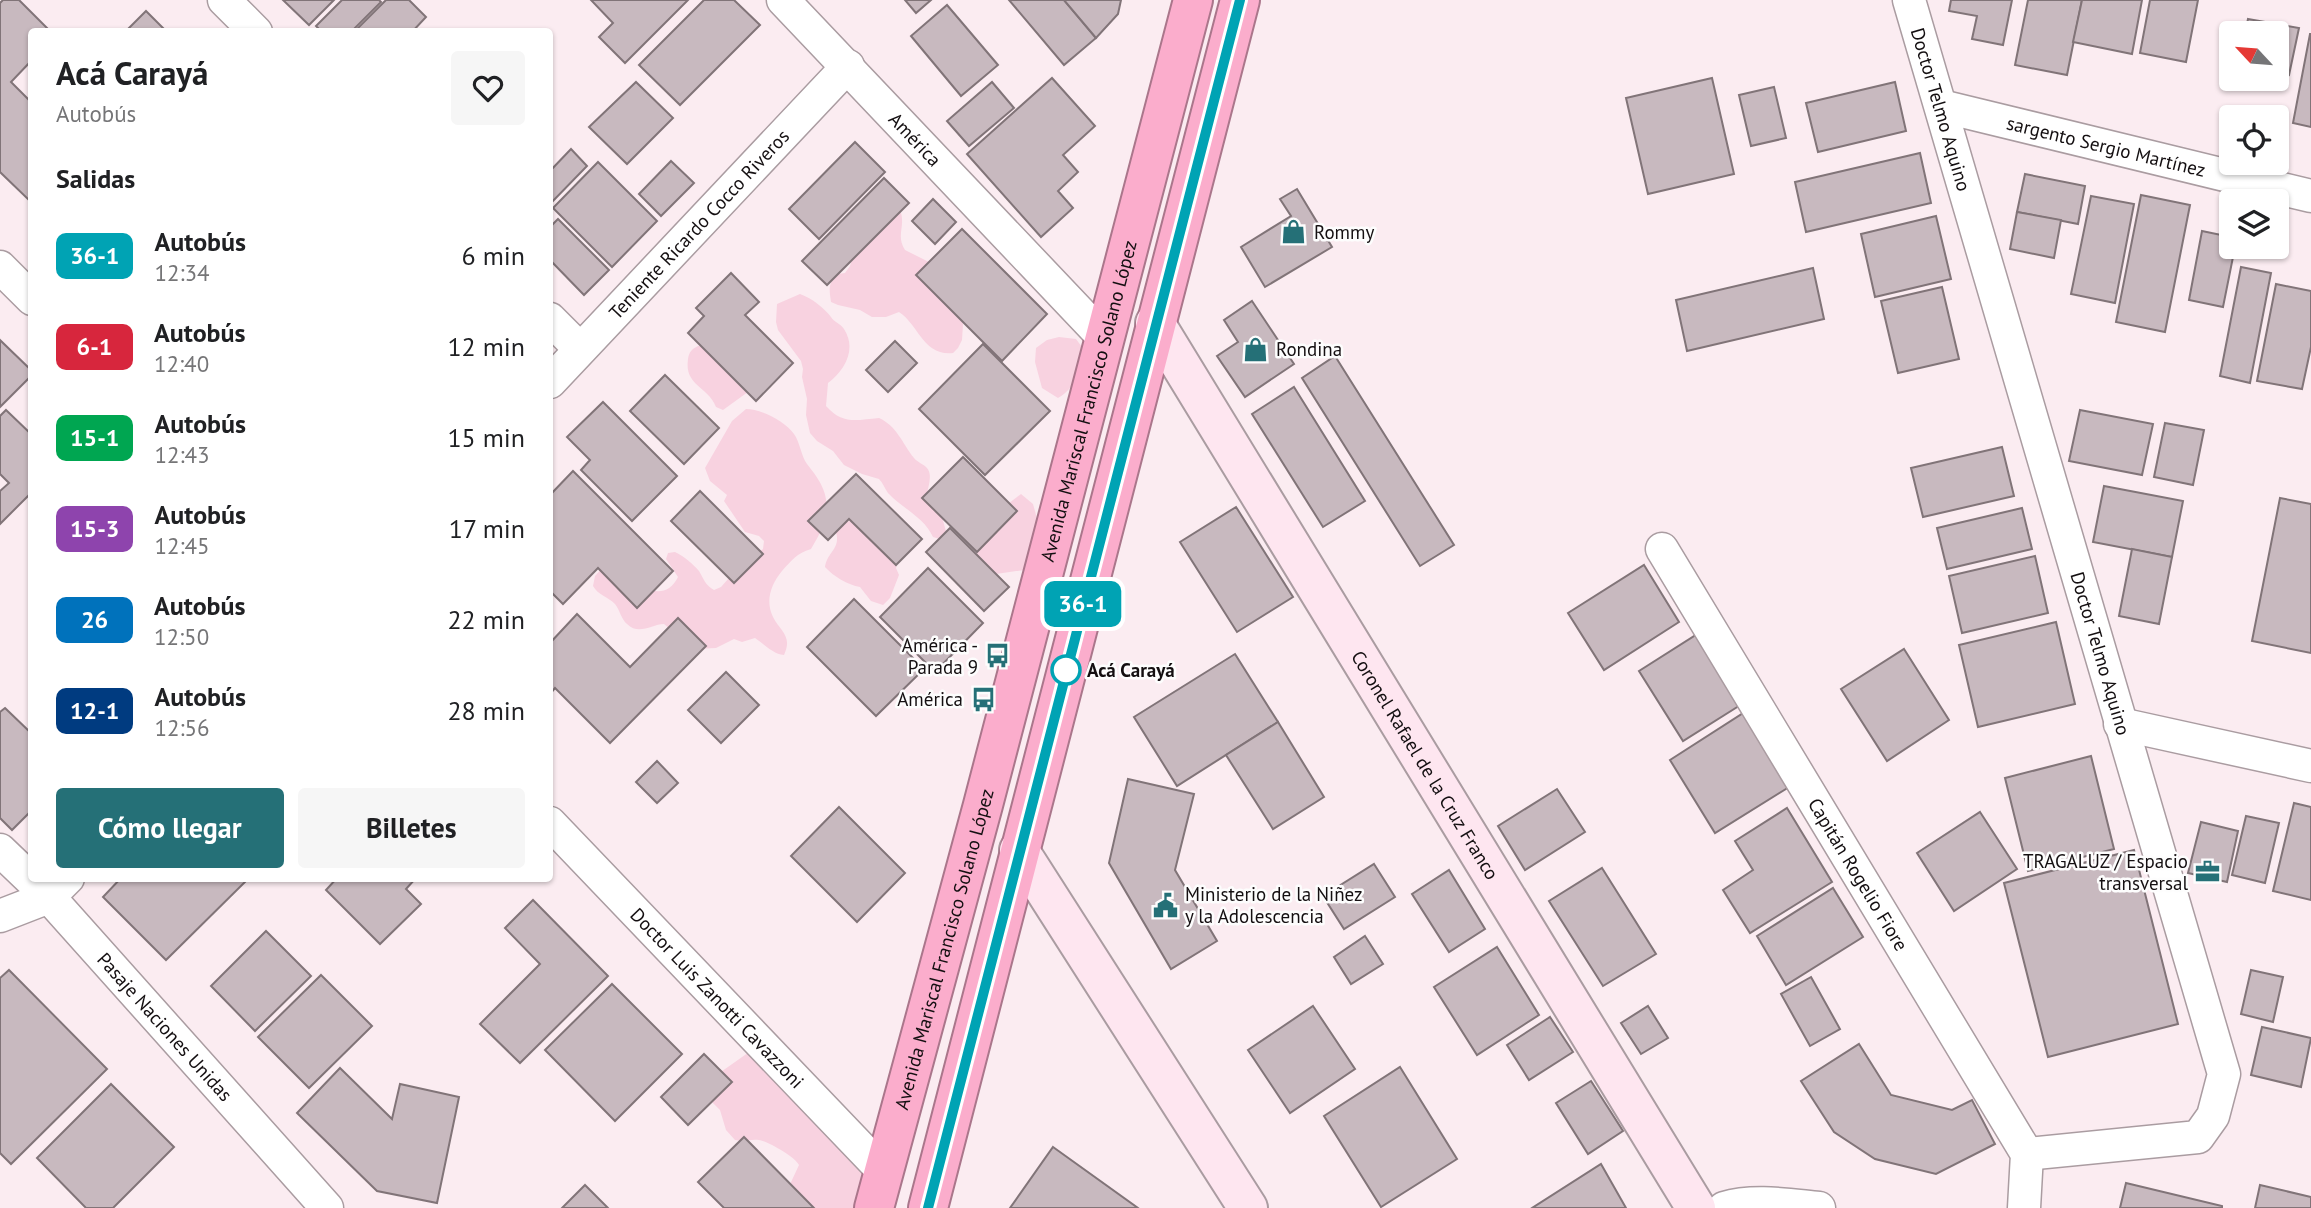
<!DOCTYPE html>
<html lang="es">
<meta charset="utf-8">
<style>
:root{--surface:#fff;--page:#f6f6f6;--text:#202124;--muted:#757577;--accent:#257077}
body{margin:0;font-family:"PT Sans",sans-serif;background:var(--page);color:var(--text);height:100vh;display:flex;flex-direction:column;font-size:26px;white-space:nowrap}
*{box-sizing:border-box;margin:0}
p{font-size:23px;color:var(--muted)}
.icon{flex:none;width:38px;height:38px;fill:none;stroke:currentColor;stroke-width:2;stroke-linecap:round;stroke-linejoin:round}
.map{position:relative;flex:1;overflow:hidden}
.panel{position:absolute;left:28px;top:28px;width:525px;height:854px;display:flex;flex-direction:column;background:var(--surface);border-radius:7px;box-shadow:0 2px 5px #0004}
.panel>*{flex:none}
.badge{padding:0 14px;border-radius:10px;font-size:24px;line-height:46px}
.needle{width:46px;rotate:296deg}
.buttons{position:absolute;left:2219px;top:21px;display:grid;gap:14px}
.buttons a{display:grid;place-items:center;width:70px;height:70px;border-radius:7px;background:var(--surface);box-shadow:0 2px 5px #0004;font-size:35px}
.map>.badge{position:absolute;translate:-50% -50%;box-shadow:0 0 0 4px #fff}
h2{padding:0 28px;font-size:26px;line-height:63px}
.round{display:grid;place-items:center;flex:none;width:74px;height:74px;border-radius:7px;background:var(--page)}
.headline{display:flex;align-items:center;justify-content:space-between;height:119px;padding:0 28px}
h1{font-size:33px;font-weight:600;line-height:52px}
.cta{display:flex;gap:14px;margin-top:auto;padding:14px 28px}
.cta a{flex:1;height:80px;border-radius:7px;background:var(--accent);color:#fff;font-size:28px;font-weight:600;line-height:80px;text-align:center}
.cta a+a{background:var(--page);color:var(--text)}
ul{padding:0;list-style:none}
li{display:flex;align-items:center;gap:21px;height:91px;padding:0 28px}
li div{flex:1}
li b{display:block;font-size:26px}
li em{font-style:normal}
li .badge{min-width:77px;font-weight:700;text-align:center}
.map>svg:first-child{display:block}
.green{fill:#f8d2e0}
.building{fill:#c8b9bf;stroke:#817478;stroke-width:2}
.lines{fill:none;stroke-linecap:round;stroke-linejoin:round}
.street-casing{stroke:#aa9ca1;stroke-width:35}
.secondary-casing{stroke:#aa9ca1;stroke-width:42}
.highway-casing{stroke:#aa768b;stroke-width:42}
.street{stroke:#fff;stroke-width:32}
.secondary{stroke:#fee6f0;stroke-width:38}
.highway{stroke:#fbadcc;stroke-width:38}
.line-casing{stroke:#fff;stroke-width:16}
.line{stroke:#00a3b4;stroke-width:10}
.stop-dot{fill:#fff;stroke:#00a3b4;stroke-width:3.5}
.labels{text-anchor:middle;dominant-baseline:central;stroke-width:5;stroke-linejoin:round;paint-order:stroke}
.street-label{font-size:19px;fill:#140f11;stroke:#fdfdfd}
.poi-label{font-size:19px;fill:#140f11;stroke:#fdfdfd;text-anchor:start}
.stop-label{font-size:19px;font-weight:bold;fill:#140f11;stroke:#fdfdfd;text-anchor:start}
</style>
<div class="map">
<svg width="2311" height="1208" viewBox="0 0 2311 1208">
<rect width="100%" height="100%" fill="#fbecf1"/>
<g class="green">
<path d="M882,206L901,213C905,227 896,236 905,250L937,266L963,324L962,340L958,348L953,353C923,356 919,325 899,312L886,317H872L860,310L838,305L831,302C829,288 828,283 838,274L845,273L850,266L854,252Z"/>
<path d="M800,294C813,299 823,307 831,317C834,322 840,323 844,329C857,349 845,370 828,383L826,406C843,425 856,420 879,418C897,426 902,443 914,458C918,463 924,464 927,468C933,475 928,487 927,494L942,517L947,535L943,540L933,537C924,517 903,509 888,493C885,489 883,483 879,479L862,474L844,465L833,451L817,441L810,433L806,415L807,399L802,377L803,369L801,361L778,330L776,322L777,304Z"/>
<path d="M1059,337L1076,339L1085,351C1079,371 1077,387 1058,398L1042,388L1035,362L1036,348L1047,340Z"/>
<path d="M698,346H713L752,389L723,410L716,407C708,386 684,386 688,359C689,352 692,349 698,346Z"/>
<path d="M746,409C761,409 785,421 794,434C800,442 801,456 807,464C819,479 829,493 826,513C825,525 817,539 811,549C797,553 791,561 782,571C771,584 765,601 773,617C780,631 793,636 784,655C773,654 764,644 755,638L742,642L734,639L716,648L694,649L664,624C652,624 639,636 627,624C621,619 620,610 615,604C608,597 598,595 593,586L595,576L606,564C626,577 662,610 678,577L666,559L668,553L675,552C684,556 693,564 699,571C704,579 705,585 714,590L721,587L736,570L763,549L764,541L759,536L745,532L724,501L727,495L710,481L705,468L732,421Z"/>
<path d="M1021,494L1033,504L1038,522L1024,570L996,574L980,561L974,546L1000,510Z"/>
<path d="M853,520L898,560L896,568L899,575L890,598L883,605L871,601L860,587C848,585 833,576 825,567C827,552 841,549 836,532L844,523Z"/>
<path d="M752,1050L863,1162L872,1208H787L785,1195L799,1165C795,1157 769,1142 759,1140C751,1139 743,1142 735,1140L726,1130L720,1110L707,1097L718,1074Z"/>
</g>
<g class="building">
<path d="M3,0H19L51,32H32V60L11,82L32,103V203L0,172V3Z"/>
<path d="M283,0H334L309,25Z"/>
<path d="M342,0H379L381,2L351,32H322L316,26Z"/>
<path d="M386,0H409L426,17L412,32H354Z"/>
<path d="M591,0H688L625,63L599,37L613,23Z"/>
<path d="M704,0H734L760,25L680,105L639,65Z"/>
<path d="M905,0H931L916,13Z"/>
<path d="M1009,0H1064L1096,38L1064,65Z"/>
<path d="M1064,0H1121L1118,14L1096,38Z"/>
<path d="M1951,0H2012L2003,45L1972,39L1977,16L1949,11Z"/>
<path d="M2028,0H2082L2067,75L2015,65Z"/>
<path d="M2082,0H2142L2132,54L2073,42Z"/>
<path d="M2150,0H2198L2186,62L2140,53Z"/>
<path d="M947,5L998,65L961,96L911,36Z"/>
<path d="M146,11L167,32H125Z"/>
<path d="M2248,19L2299,28L2289,75L2277,73V33H2245Z"/>
<path d="M2310,34H2311V127L2293,123Z"/>
<path d="M1052,78L1095,126L1063,155L1078,172L1058,191L1073,208L1041,237L967,154Z"/>
<path d="M1712,78L1734,174L1648,194L1626,98Z"/>
<path d="M636,82L673,118L627,164L589,127Z"/>
<path d="M992,82L1014,108L969,146L947,121Z"/>
<path d="M1895,82L1906,131L1818,152L1806,103Z"/>
<path d="M1774,87L1786,138L1751,146L1739,95Z"/>
<path d="M855,142L885,172L819,239L789,209Z"/>
<path d="M571,149L587,166L550,204V171Z"/>
<path d="M1920,153L1931,203L1806,232L1795,182Z"/>
<path d="M671,161L694,183L661,216L639,194Z"/>
<path d="M598,162L657,221L612,267L553,208Z"/>
<path d="M2025,174L2085,186L2078,224L2017,212Z"/>
<path d="M884,178L909,203L827,285L802,261Z"/>
<path d="M1297,189L1332,247L1265,287L1241,247L1291,216L1280,199Z"/>
<path d="M2141,195L2190,205L2165,332L2116,322Z"/>
<path d="M2091,196L2134,204L2115,303L2071,294Z"/>
<path d="M933,199L956,222L935,244L912,221Z"/>
<path d="M2017,212L2061,220L2054,258L2010,249Z"/>
<path d="M1936,216L1951,279L1875,297L1861,234Z"/>
<path d="M558,219L609,270L584,295L550,260V227Z"/>
<path d="M962,229L1047,314L1002,361L916,275Z"/>
<path d="M2202,231L2231,237V247H2235L2223,307L2189,300Z"/>
<path d="M2241,267L2271,273L2250,383L2220,376Z"/>
<path d="M1813,268L1824,319L1687,351L1676,300Z"/>
<path d="M731,273L759,302L745,315L793,363L756,401L688,333L704,316L696,308Z"/>
<path d="M2276,284L2311,291V347L2302,389L2257,381Z"/>
<path d="M1942,287L1959,359L1898,373L1881,301Z"/>
<path d="M1252,301L1294,364L1245,397L1217,356L1238,342L1224,320Z"/>
<path d="M0,340L32,371V375L0,407Z"/>
<path d="M895,341L917,363L888,392L866,370Z"/>
<path d="M983,344L1050,411L985,475L919,409Z"/>
<path d="M1335,356L1454,545L1420,566L1302,378Z"/>
<path d="M665,375L719,428L684,464L630,411Z"/>
<path d="M1294,387L1365,501L1323,527L1252,414Z"/>
<path d="M603,402L677,476L632,521L581,470L590,460L567,437Z"/>
<path d="M6,410L32,435V492L0,524V491L9,483L0,474V416Z"/>
<path d="M2080,410L2153,424L2142,475L2069,461Z"/>
<path d="M2165,423L2204,430L2193,485L2154,477Z"/>
<path d="M2002,447L2014,496L1923,517L1911,468Z"/>
<path d="M963,457L1017,511L977,552L922,498Z"/>
<path d="M573,471L673,571L637,608L598,568L563,604L550,591V495Z"/>
<path d="M856,474L922,539L896,565L849,519L828,540L808,521Z"/>
<path d="M2104,486L2183,501L2172,557L2093,542Z"/>
<path d="M700,491L763,554L734,583L671,521Z"/>
<path d="M2280,498L2311,504V653L2252,641Z"/>
<path d="M1236,507L1293,597L1237,632L1180,542Z"/>
<path d="M2022,508L2032,549L1947,569L1937,528Z"/>
<path d="M950,528L1009,587L984,611L926,552Z"/>
<path d="M2132,549L2172,557L2159,624L2119,616Z"/>
<path d="M2035,556L2048,613L1962,633L1949,576Z"/>
<path d="M1644,565L1679,622L1604,670L1568,613Z"/>
<path d="M928,568L983,623L935,672L880,617Z"/>
<path d="M854,599L924,669L876,716L807,647Z"/>
<path d="M577,614L630,667L678,618L706,646L610,743L555,688L550,694V643Z"/>
<path d="M2056,622L2075,704L1978,727L1959,645Z"/>
<path d="M1699,633L1742,704L1683,741L1639,671Z"/>
<path d="M1904,649L1949,720L1887,761L1841,689Z"/>
<path d="M1235,654L1278,722L1177,786L1134,717Z"/>
<path d="M726,672L759,705L721,743L688,710Z"/>
<path d="M5,708L32,734V810L12,830L0,818V712Z"/>
<path d="M1748,710L1794,784L1715,833L1670,760Z"/>
<path d="M1278,722L1324,797L1273,829L1226,755Z"/>
<path d="M2091,756L2114,849L2028,871L2005,778Z"/>
<path d="M657,761L678,783L657,803L636,782Z"/>
<path d="M1128,779L1194,794L1175,870L1217,941L1171,969L1109,863Z"/>
<path d="M1557,789L1585,832L1525,870L1498,826Z"/>
<path d="M2294,803L2311,807V900L2273,891Z"/>
<path d="M839,807L905,873L857,922L791,856Z"/>
<path d="M1787,808L1832,882L1750,933L1723,890L1753,870L1735,841Z"/>
<path d="M1980,812L2017,869L1954,911L1917,853Z"/>
<path d="M2246,816L2279,823L2265,883L2232,875Z"/>
<path d="M2201,822L2238,831L2227,882L2188,873Z"/>
<path d="M2134,850L2178,1024L2048,1057L2004,883Z"/>
<path d="M1374,864L1395,897L1344,929L1323,896Z"/>
<path d="M1602,868L1656,954L1603,986L1549,901Z"/>
<path d="M1449,870L1485,929L1449,952L1412,894Z"/>
<path d="M121,878H249L166,960L103,897Z"/>
<path d="M337,878H416L406,889L421,904L380,944L326,890Z"/>
<path d="M1833,888L1863,937L1786,985L1757,936Z"/>
<path d="M533,900L608,976L520,1063L480,1024L540,964L505,928Z"/>
<path d="M266,931L311,976L255,1031L211,986Z"/>
<path d="M1365,936L1383,964L1351,984L1334,957Z"/>
<path d="M1497,947L1539,1015L1477,1055L1434,987Z"/>
<path d="M9,970L107,1069L11,1164L0,1153V978Z"/>
<path d="M2251,970L2283,977L2273,1022L2241,1014Z"/>
<path d="M321,975L372,1026L309,1088L258,1037Z"/>
<path d="M1811,977L1840,1029L1810,1046L1781,994Z"/>
<path d="M612,984L682,1054L615,1121L545,1050Z"/>
<path d="M1313,1006L1355,1069L1290,1113L1248,1050Z"/>
<path d="M1648,1006L1668,1038L1641,1054L1621,1023Z"/>
<path d="M1550,1017L1573,1052L1529,1080L1507,1045Z"/>
<path d="M2262,1027L2311,1038L2301,1087L2251,1075Z"/>
<path d="M1859,1044L1891,1095L1952,1110L1972,1100L1995,1144L1936,1174L1875,1159L1834,1132L1801,1081Z"/>
<path d="M704,1054L732,1082L688,1125L661,1097Z"/>
<path d="M1400,1067L1457,1159L1381,1207L1324,1116Z"/>
<path d="M340,1068L392,1119L400,1084L459,1097L437,1203L377,1191L297,1113Z"/>
<path d="M1591,1081L1623,1131L1588,1154L1556,1103Z"/>
<path d="M111,1084L174,1147L113,1208H86L37,1158Z"/>
<path d="M744,1137L814,1208H724L698,1182Z"/>
<path d="M1053,1147L1138,1208H1010Z"/>
<path d="M1601,1164L1626,1208H1532Z"/>
<path d="M2126,1183L2222,1206V1208H2120Z"/>
<path d="M585,1185L608,1208H562Z"/>
<path d="M2260,1185L2311,1197V1208H2255Z"/>
</g>
<g class="lines">
<defs>
<g id="street">
<path d="M224,0L256,32"/>
<path id="s1" d="M783,0L1105,339"/>
<path id="s2" d="M1909,0L2224,1074L2213,1116L2198,1137L2027,1154"/>
<path id="s3" d="M1941,106L2311,196"/>
<path d="M0,267L32,299"/>
<path d="M550,319L579,348"/>
<path id="s4" d="M550,382L848,66"/>
<path id="s5" d="M1662,549L2027,1154L2024,1208"/>
<path d="M2120,724L2311,766"/>
<path id="s6" d="M550,823L884,1172"/>
<path id="s7" d="M0,850L49,897L327,1208"/>
<path d="M0,916L49,897L68,878"/>
<path d="M1724,1208C1754,1199 1788,1205 1819,1208"/>
</g>
<g id="secondary">
<path id="s8" d="M1155,323L1696,1208"/>
<path d="M1019,850L1248,1208"/>
</g>
<g id="highway">
<path id="s9" d="M874,1208L983,805L1193,0"/>
<path d="M928,1208L1240,0"/>
</g>
</defs>
<use href="#street" class="street-casing"/>
<use href="#secondary" class="secondary-casing"/>
<use href="#highway" class="highway-casing"/>
<use href="#street" class="street"/>
<use href="#secondary" class="secondary"/>
<use href="#highway" class="highway"/>
</g>
<g class="lines">
<defs>
<path id="line" d="M928,1208L1240,0"/>
</defs>
<use href="#line" class="line-casing"/>
<use href="#line" class="line"/>
</g>
<defs>
<symbol id="shop-bare" viewBox="-9 -9 18 18"><path d="M-5-2.5h2.3a2.7 3.5 0 0 1 5.4 0H5L5.5 6h-11ZM-1.5-2.5h3a1.5 2.3 0 0 0-3 0Z" fill="#257077" stroke="#fdfdfd" stroke-width="2.5" paint-order="stroke"/></symbol>
<symbol id="bus-bare" viewBox="-9 -9 18 18"><path d="M-5-6H5V4H4V6H2V4H-2V6H-4V4H-5ZM-3.5-4V0h7V-4ZM-3.5 1.2v1.5H-2V1.2ZM2 1.2v1.5H3.5V1.2Z" fill="#257077" stroke="#fdfdfd" stroke-width="2.5" paint-order="stroke"/></symbol>
<symbol id="office-bare" viewBox="-9 -9 18 18"><path d="M-6-3h4V-5.5h4V-3h4V5H-6ZM-1-4.5V-3h2v-1.5ZM-6 0V1H6V0Z" fill="#257077" stroke="#fdfdfd" stroke-width="2.5" paint-order="stroke"/></symbol>
<symbol id="civic-bare" viewBox="-9 -9 18 18"><path d="M-.6-6.5H3V-4.5H.6V-3L4-1V1h2V6H-6V1h2V-1L-.6-3ZM-1.2 2.5V6h2.4V2.5Z" fill="#257077" stroke="#fdfdfd" stroke-width="2.5" paint-order="stroke"/></symbol>
</defs>
<g fill-rule="evenodd">
<use href="#shop-bare" x="1276" y="214" width="35" height="35"/>
<use href="#shop-bare" x="1238" y="332" width="35" height="35"/>
<use href="#bus-bare" x="980" y="638" width="35" height="35"/>
<use href="#bus-bare" x="966" y="682" width="35" height="35"/>
<use href="#office-bare" x="2190" y="854" width="35" height="35"/>
<use href="#civic-bare" x="1148" y="888" width="35" height="35"/>
</g>
<circle class="stop-dot" cx="1066" cy="670" r="14"/>
<g class="labels">
<g class="street-label">
<text stroke="none"><textPath href="#s2" startOffset="114">Doctor Telmo Aquino</textPath></text>
<text stroke="none"><textPath href="#s1" startOffset="192">América</textPath></text>
<text stroke="none"><textPath href="#s3" startOffset="170">sargento Sergio Martínez</textPath></text>
<text stroke="none"><textPath href="#s4" startOffset="217">Teniente Ricardo Cocco Riveros</textPath></text>
<text stroke="none"><textPath href="#s9" startOffset="835">Avenida Mariscal Francisco Solano López</textPath></text>
<text stroke="none"><textPath href="#s2" startOffset="681">Doctor Telmo Aquino</textPath></text>
<text stroke="none"><textPath href="#s8" startOffset="518">Coronel Rafael de la Cruz Franco</textPath></text>
<text stroke="none"><textPath href="#s5" startOffset="380">Capitán Rogelio Fiore</textPath></text>
<text stroke="none"><textPath href="#s9" startOffset="268">Avenida Mariscal Francisco Solano López</textPath></text>
<text stroke="none"><textPath href="#s6" startOffset="242">Doctor Luis Zanotti Cavazzoni</textPath></text>
<text stroke="none"><textPath href="#s7" startOffset="242">Pasaje Naciones Unidas</textPath></text>
</g>
<g class="poi-label">
<text x="1314" y="232">Rommy</text>
<text x="1276" y="349">Rondina</text>
<text x="978" y="645" text-anchor="end">América -<tspan x="978" dy="22">Parada 9</tspan></text>
<text x="963" y="699" text-anchor="end">América</text>
<text x="2188" y="861" text-anchor="end">TRAGALUZ / Espacio<tspan x="2188" dy="22">transversal</tspan></text>
<text x="1185" y="894">Ministerio de la Niñez<tspan x="1185" dy="22">y la Adolescencia</tspan></text>
</g>
<g class="stop-label">
<text x="1087" y="670">Acá Carayá</text>
</g>
</g>
</svg>
<div class="buttons">
<a><svg class="needle" viewBox="-14 -14 28 28"><path d="M0-13l5 13h-10z" fill="#e53935"/><path d="M0 13l5-13h-10z" fill="#757577"/></svg></a>
<a><svg class="icon" aria-label="locate" viewBox="0 0 24 24"><circle cx="12" cy="12" r="6"/><path d="M12 2v4M12 18v4M2 12h4M18 12h4"/></svg></a>
<a><svg class="icon" aria-label="layers" viewBox="0 0 24 24"><path d="M12 4l9 5-9 5-9-5zM3 14l9 5 9-5"/></svg></a>
</div>
<b class="badge" style="left:1083px;top:604px;background:#00a3b4;color:#fff">36-1</b>
<section class="panel">
<div class="headline"><div><h1>Acá Carayá</h1><p>Autobús</p></div><a class="round"><svg class="icon" aria-label="heart" viewBox="0 0 24 24"><path d="M12 20l-8-8c-3-5 5-10 8-4 3-6 11-1 8 4z"/></svg></a></div>
<h2>Salidas</h2>
<ul>
<li><span class="badge" style="background:#00a3b4;color:#fff">36-1</span><div><b>Autobús</b><p>12:34</p></div><em>6 min</em></li>
<li><span class="badge" style="background:#d7263d;color:#fff">6-1</span><div><b>Autobús</b><p>12:40</p></div><em>12 min</em></li>
<li><span class="badge" style="background:#00a651;color:#fff">15-1</span><div><b>Autobús</b><p>12:43</p></div><em>15 min</em></li>
<li><span class="badge" style="background:#8e44ad;color:#fff">15-3</span><div><b>Autobús</b><p>12:45</p></div><em>17 min</em></li>
<li><span class="badge" style="background:#0072bc;color:#fff">26</span><div><b>Autobús</b><p>12:50</p></div><em>22 min</em></li>
<li><span class="badge" style="background:#003b80;color:#fff">12-1</span><div><b>Autobús</b><p>12:56</p></div><em>28 min</em></li>
</ul>
<div class="cta"><a>Cómo llegar</a><a>Billetes</a></div>
</section>
</div>
